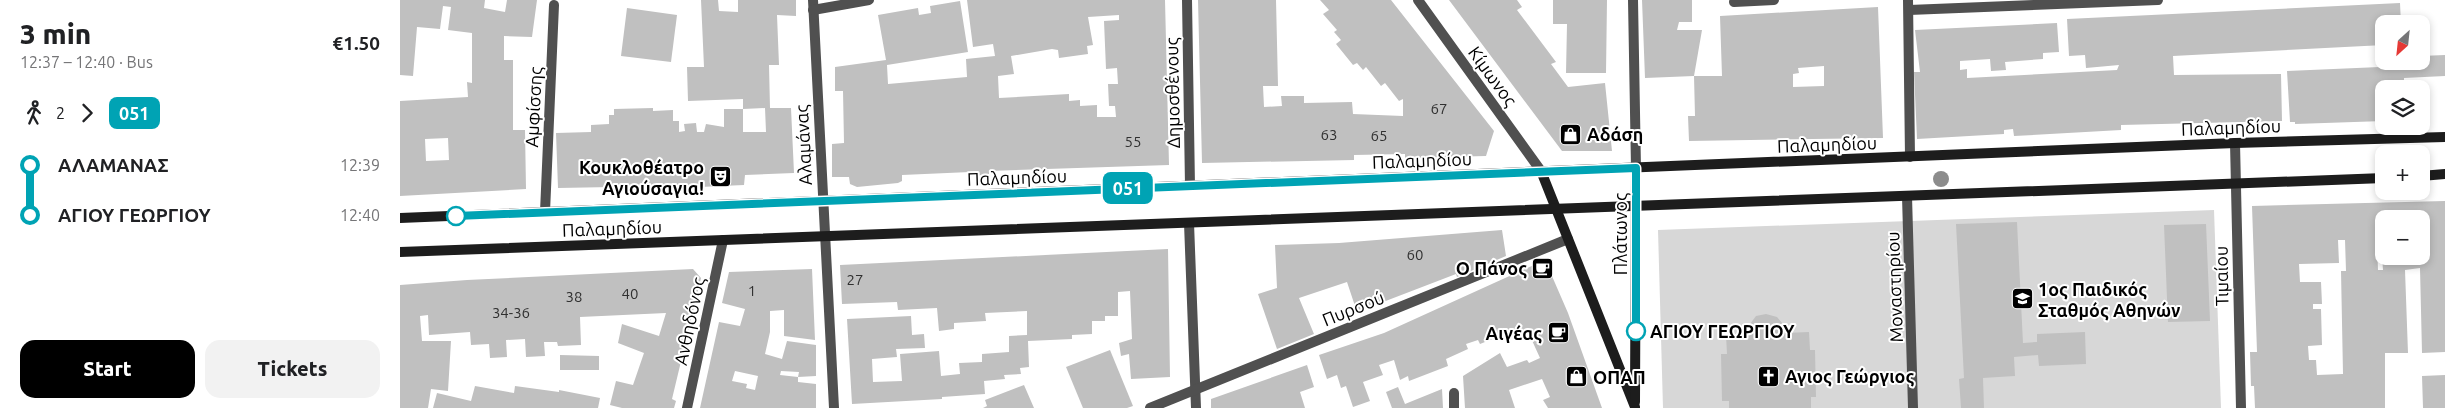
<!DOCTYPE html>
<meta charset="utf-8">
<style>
:root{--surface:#fff;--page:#f2f2f2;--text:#202124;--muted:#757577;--accent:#000}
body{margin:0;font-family:Ubuntu,sans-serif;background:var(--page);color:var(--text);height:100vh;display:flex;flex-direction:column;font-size:19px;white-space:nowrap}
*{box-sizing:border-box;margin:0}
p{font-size:16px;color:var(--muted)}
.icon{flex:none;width:28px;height:28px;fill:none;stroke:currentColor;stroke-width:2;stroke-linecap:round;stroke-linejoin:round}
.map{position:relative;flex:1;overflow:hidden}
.drawer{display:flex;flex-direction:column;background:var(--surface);width:400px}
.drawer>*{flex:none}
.badge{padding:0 10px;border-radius:8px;font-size:18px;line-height:32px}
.needle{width:32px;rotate:207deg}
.tools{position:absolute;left:1975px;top:15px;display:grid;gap:10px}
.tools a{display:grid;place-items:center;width:55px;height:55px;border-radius:10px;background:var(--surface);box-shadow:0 2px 8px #0003;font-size:25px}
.map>.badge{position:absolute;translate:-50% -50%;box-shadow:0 0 0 2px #fff}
.legs{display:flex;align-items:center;gap:8px;height:55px;padding:0 20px;font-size:16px}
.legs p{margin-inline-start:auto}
.headline{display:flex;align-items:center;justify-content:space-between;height:85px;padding:0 20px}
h1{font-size:28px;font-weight:800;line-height:38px}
.cta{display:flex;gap:10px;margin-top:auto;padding:10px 20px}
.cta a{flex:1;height:58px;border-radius:15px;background:var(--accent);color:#fff;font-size:20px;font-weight:800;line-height:58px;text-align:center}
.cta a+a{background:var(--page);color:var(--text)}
ul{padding:0 20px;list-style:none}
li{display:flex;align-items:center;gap:18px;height:50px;font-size:19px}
li i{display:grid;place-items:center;width:8px;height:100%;margin:0 6px;background:currentColor}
li i::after{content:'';width:12px;height:12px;margin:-6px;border:4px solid;border-radius:50%;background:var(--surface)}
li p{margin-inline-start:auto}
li:first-child i{background:linear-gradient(#0000 50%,currentColor 0)}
li:last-child i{background:linear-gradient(currentColor 50%,#0000 0)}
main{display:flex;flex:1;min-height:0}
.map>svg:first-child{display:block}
.green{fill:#d7d7d7}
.building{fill:#c0c0c0;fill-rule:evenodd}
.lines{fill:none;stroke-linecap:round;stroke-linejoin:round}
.lane{stroke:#505050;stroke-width:10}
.street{stroke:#505050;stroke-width:10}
.secondary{stroke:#1d1d1d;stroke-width:10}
.tree{fill:#8c8c8c}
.line-1-casing{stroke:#fff;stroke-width:11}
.line-1{stroke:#00a3b4;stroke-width:8}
.stop-1-dot{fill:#fff;stroke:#00a3b4;stroke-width:2.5}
.labels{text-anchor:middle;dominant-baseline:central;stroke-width:4;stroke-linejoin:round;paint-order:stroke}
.number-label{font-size:15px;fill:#303030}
.street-label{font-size:18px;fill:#000;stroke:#fff}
.poi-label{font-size:18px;font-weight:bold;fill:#000;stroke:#fff;text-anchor:start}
.stop-label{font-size:18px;font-weight:bold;fill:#000;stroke:#fff;text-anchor:start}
</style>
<main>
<section class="drawer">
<div class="headline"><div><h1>3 min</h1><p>12:37 – 12:40 · Bus</p></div><b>€1.50</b></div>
<div class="legs"><svg class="icon" aria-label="walk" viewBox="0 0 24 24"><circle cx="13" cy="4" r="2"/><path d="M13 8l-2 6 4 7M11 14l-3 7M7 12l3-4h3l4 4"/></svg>2<svg class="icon" aria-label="forward" viewBox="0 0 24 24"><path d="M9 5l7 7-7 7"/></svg><b class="badge" style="background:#00a3b4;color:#fff">051</b></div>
<ul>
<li><i style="color:#00a3b4"></i><b>ΑΛΑΜΑΝΑΣ</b><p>12:39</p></li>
<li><i style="color:#00a3b4"></i><b>ΑΓΙΟΥ ΓΕΩΡΓΙΟΥ</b><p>12:40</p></li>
</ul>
<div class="cta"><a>Start</a><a>Tickets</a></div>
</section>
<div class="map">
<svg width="2045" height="408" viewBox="0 0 2045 408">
<rect width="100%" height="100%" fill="#fff"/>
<path class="green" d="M1814,210L1821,408H1263L1258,230Z"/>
<g class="building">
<path d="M0,0H85L84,8L105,12L107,0H137L132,37L104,36V60H113V130H125L126,189L0,196V101L68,97L67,82L72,83V33L48,30L51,7L43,6L40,29L17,27L13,76L0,75ZM48,138L49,160L26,161L25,139Z"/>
<path d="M301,0H318L319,11L338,12V0H396V16L377,15L379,65H369L370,108H391L394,173L345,175L344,185L212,191V187L158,188L156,133L191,132V125L209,124V115H214V109L253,108V111L273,110V121H279V132L285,131L284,124L296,123L297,132H304L306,124L324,127V109H343V132H366L365,108L343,109V99L288,101L287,67H304Z"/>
<path d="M567,0H765L769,165L589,171V175L570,176V172L502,175V181L498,183L457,187L450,184L449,177H432V144L444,143L443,91H435V67L486,60L478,15L518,8L519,15L531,13L530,6L560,1L568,52L487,65L488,84L567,77L566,59L595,56L593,44L573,47ZM719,15V20L704,21L706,69L717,68L718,84H708L709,106H715L716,117H697V105L680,106V100L669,101V94L599,98L598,76L614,74L611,56L652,49L658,50L659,58L688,54L687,46L693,45L688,17Z"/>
<path d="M798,0H876L878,86H863L864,107L882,106L881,96H904V103L952,102L953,114L1003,116V99L999,101L985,83L981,86L966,67L963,70L957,63L953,65L936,44L941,40L934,32L937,30L923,14L929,10L920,0H991L1094,131L1086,156L1005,158V154L954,155V160L802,163Z"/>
<path d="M1049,0H1117L1122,7L1117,10L1156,62L1151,64L1168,87L1205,83L1212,151H1162Z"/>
<path d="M1153,0H1207L1206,73H1166L1167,24H1153Z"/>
<path d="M1242,0H1292V22H1279L1277,30H1302L1294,76L1245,78Z"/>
<path d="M2000,3L2001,24H1984V45L1773,56L1774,75L1881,74L1882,121L1721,125V130L1614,136L1613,129L1604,130V134L1517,139L1514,72H1520L1515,30L1657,23L1659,52L1643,53V59L1605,62L1606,70L1591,71L1590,59L1560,61V70L1567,69V78L1605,76L1717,70L1719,65L1686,68L1685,55L1669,56L1667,19Z"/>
<path d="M1478,7L1483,138L1289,141L1288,116H1295L1294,76H1322L1320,16ZM1424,66V86L1393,87V74L1399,73L1398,68Z"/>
<path d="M227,8L277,15L271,62L221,56Z"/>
<path d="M2045,55V76L2004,78V89H1984V121L1895,124V122H1890L1887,71L2003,66V61H2021V56Z"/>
<path d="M2045,201V352L2022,353L2020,268L2005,270L2008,353H1985V408H1855L1854,386H1851L1850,352H1857L1852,206ZM1984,219H2021V256H1982L1983,270H1978L1977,242H1984ZM1938,240H1945L1946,271H1941L1943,374L1917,375L1916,360H1909L1908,346L1922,345L1921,309H1913V304H1922L1921,282H1900L1899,264L1939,263Z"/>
<path d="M1617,222L1623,343L1637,342V334L1685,332L1686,364L1639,366L1638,355L1614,357L1615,376L1583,378L1584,408H1561L1559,379L1564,378L1556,224Z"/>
<path d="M1806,224L1810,321L1768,322L1764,225Z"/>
<path d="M1102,230L1106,256L1057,277L1056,274L957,312L947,282L899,298L914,334L877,349L858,294L877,288L875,245L939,243Z"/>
<path d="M768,249L770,377L731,379L729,354L721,356L719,343L732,339L730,291L718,292V316H705V321H692V334L672,335V339L628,341L629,367L620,368L621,374L604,375L605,379L584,381L585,394L542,397V399L452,404L447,319L511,316L512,335L524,334L525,348L496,349L497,357L472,359L473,382L502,381L500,354L539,351L541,376L560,374L559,363L582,362V354L609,352V336L627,335V311L585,313L586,321L554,323V329L539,331L537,308L498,310L497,302L442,304L440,265Z"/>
<path d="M1145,260L1168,313L1202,408H1148L1143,400L1150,397L1142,379L1109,390L1115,408H1065L1063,376L1100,353L1107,367L1127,360L1129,363L1140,358L1130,336L1125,340L1120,328L1080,344L1078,340L1066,344L1068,349L1046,359L1048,366L1009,381L1008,376L1000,380L994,360L979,365L983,375L963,382L970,401L953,407L946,386L941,388L937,375L927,379L919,355L984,333Z"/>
<path d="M293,269L301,278L272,399L276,401L274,408H222L210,405L216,381L233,385L244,353L218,343L222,324L259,336L266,313L180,317L181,345L158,346L157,342H144L145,356L126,357L125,339L106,340L107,357L90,358L89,344L71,345L70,332L29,335L28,315L20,316L22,341H51L48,391L31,389L28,408H0V285L67,280Z"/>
<path d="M412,269L415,340L384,336V310L370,311V332L365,354L382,359L387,341L416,345V376L398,377V382L416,384V408H300L319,322L340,326L345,309L322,303L329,272ZM335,371L358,376L355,390L346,388L347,384L332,381ZM381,371L399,372L398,377L380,375Z"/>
<path d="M1366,314L1377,317L1384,325L1385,333L1409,332L1410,350H1415L1416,397H1411V408H1329V401H1322L1321,354H1327L1326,335L1348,334L1350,324L1356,316Z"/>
<path d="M710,350L733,406L727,408H683L666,367Z"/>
<path d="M160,355L199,356V370H160Z"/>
<path d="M907,365L914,387L900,392L905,408H811V399Z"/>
<path d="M2045,375V408H2023L2022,376Z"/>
<path d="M624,385L634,408H583L587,406L585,400Z"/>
<path d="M75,386L114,393L115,386L159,392V390L200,398L198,408H33L37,393L71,401Z"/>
<path d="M998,387L1005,404L1042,389L1043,408H992L986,392Z"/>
</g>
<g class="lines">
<path class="lane" d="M1334,2L1374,0"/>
<g class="street">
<path d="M413,0L434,408"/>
<path d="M787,0L790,186"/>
<path d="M1018,0L1141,171"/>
<path d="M1233,0L1236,168"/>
<path d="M1508,0L1510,157"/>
<path d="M413,10L469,0"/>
<path d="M1509,10L1758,0"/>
<path d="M1835,143L1841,408"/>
<path d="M1507,196L1513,408"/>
<path d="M145,212L154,5"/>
<path d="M789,223L796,408"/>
<path d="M1054,393V408"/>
<path d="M287,408L323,240"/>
<path d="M750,408L1168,239"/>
</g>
<g class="secondary">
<path d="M1141,171L1235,407"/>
<path d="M2021,176L2045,174"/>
<path d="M0,218L1835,143L2045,137"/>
<path d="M0,252L1984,178"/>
<path d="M1235,402L1236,168"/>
</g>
</g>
<circle class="tree" cx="1541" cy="179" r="8"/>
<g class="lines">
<defs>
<path id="line-1" d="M56,216L1236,168V331"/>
</defs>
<use href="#line-1" class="line-1-casing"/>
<use href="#line-1" class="line-1"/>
</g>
<defs>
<symbol id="shop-square" viewBox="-11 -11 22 22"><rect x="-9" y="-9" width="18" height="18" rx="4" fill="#000" stroke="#fff"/><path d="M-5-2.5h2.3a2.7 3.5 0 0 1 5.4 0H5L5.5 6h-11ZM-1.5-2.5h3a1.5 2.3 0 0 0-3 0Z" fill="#fff"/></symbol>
<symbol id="theatre-square" viewBox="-11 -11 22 22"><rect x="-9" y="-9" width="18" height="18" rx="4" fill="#000" stroke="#fff"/><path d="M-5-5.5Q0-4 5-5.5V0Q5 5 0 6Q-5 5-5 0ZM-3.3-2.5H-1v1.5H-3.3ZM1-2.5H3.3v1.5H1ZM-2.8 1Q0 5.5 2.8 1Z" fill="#fff"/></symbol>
<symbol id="cafe-square" viewBox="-11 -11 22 22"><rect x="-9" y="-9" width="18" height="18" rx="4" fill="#000" stroke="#fff"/><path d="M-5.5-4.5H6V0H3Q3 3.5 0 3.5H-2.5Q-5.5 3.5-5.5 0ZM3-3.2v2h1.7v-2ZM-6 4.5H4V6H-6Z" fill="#fff"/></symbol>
<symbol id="school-square" viewBox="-11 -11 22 22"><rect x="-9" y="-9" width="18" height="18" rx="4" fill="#000" stroke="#fff"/><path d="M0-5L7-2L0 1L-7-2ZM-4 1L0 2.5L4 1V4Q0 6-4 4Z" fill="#fff"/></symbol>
<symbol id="church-square" viewBox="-11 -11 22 22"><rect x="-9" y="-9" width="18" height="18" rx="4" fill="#000" stroke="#fff"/><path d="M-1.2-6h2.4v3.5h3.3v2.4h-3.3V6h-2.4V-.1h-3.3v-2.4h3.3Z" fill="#fff"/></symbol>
</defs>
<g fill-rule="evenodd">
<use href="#shop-square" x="1158" y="122" width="25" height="25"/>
<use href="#theatre-square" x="308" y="164" width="25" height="25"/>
<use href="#cafe-square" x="1130" y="256" width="25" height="25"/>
<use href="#school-square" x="1610" y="286" width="25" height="25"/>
<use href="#cafe-square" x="1146" y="320" width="25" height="25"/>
<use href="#church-square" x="1356" y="364" width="25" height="25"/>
<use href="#shop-square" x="1164" y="364" width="25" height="25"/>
</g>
<g class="stop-1-dot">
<circle cx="56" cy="216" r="9"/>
<circle cx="1236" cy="331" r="9"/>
</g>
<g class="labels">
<g class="number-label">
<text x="1039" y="108">67</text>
<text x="929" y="134">63</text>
<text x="979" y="135">65</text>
<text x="733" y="141">55</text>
<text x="1015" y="254">60</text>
<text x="455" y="279">27</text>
<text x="352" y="290">1</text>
<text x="230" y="293">40</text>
<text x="174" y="296">38</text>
<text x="111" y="312">34-36</text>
</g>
<g class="street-label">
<text transform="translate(1093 76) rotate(54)">Κίμωνος</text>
<text transform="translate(772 93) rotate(-91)">Δημοσθένους</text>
<text transform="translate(133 107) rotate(-87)">Αμφίσσης</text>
<text transform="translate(1831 127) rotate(-2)">Παλαμηδίου</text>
<text transform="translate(1427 144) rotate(-2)">Παλαμηδίου</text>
<text transform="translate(403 145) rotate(-93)">Αλαμάνας</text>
<text transform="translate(1022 160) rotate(-2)">Παλαμηδίου</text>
<text transform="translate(617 177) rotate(-2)">Παλαμηδίου</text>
<text transform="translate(212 228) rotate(-2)">Παλαμηδίου</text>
<text transform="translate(1220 234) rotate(-90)">Πλάτωνος</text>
<text transform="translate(1821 276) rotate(-91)">Τιμαίου</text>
<text transform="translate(1494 287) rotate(-92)">Μοναστηρίου</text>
<text transform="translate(953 308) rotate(-22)">Πυρσού</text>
<text transform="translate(289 321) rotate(-78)">Ανθηδόνος</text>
</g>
<g class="poi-label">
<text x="1187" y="134">Αδάση</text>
<text x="304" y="167" text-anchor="end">Κουκλοθέατρο<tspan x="304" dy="21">Αγιούσαγια!</tspan></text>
<text x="1127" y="268" text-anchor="end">Ο Πάνος</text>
<text x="1638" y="289">1ος Παιδικός<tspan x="1638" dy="21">Σταθμός Αθηνών</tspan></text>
<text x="1142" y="333" text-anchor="end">Αιγέας</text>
<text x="1385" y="376">Αγιος Γεώργιος</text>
<text x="1193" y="377">ΟΠΑΠ</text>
</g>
<g class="stop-label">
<text x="1250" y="331">ΑΓΙΟΥ ΓΕΩΡΓΙΟΥ</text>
</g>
</g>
</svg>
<div class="tools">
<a><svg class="needle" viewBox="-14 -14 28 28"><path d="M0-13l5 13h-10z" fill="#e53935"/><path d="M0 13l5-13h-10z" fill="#757577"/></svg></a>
<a><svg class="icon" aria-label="layers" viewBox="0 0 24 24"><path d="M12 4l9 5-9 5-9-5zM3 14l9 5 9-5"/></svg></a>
<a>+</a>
<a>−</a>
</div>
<b class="badge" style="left:728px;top:188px;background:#00a3b4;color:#fff">051</b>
</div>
</main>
